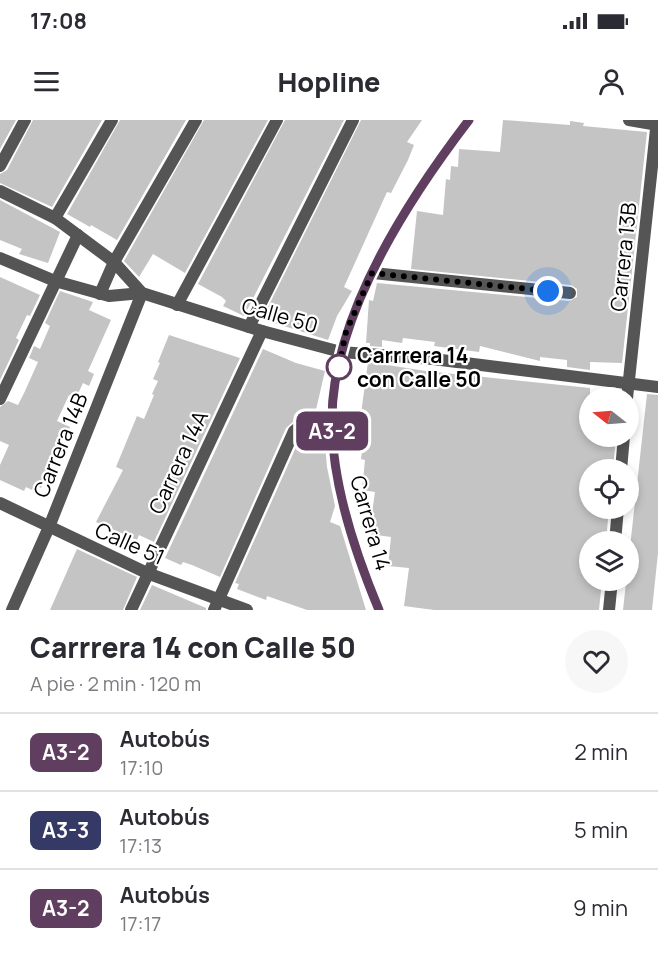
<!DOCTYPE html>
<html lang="es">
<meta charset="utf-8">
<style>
:root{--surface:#fff;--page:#f7f7f7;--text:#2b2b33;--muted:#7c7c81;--line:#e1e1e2}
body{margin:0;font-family:Manrope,sans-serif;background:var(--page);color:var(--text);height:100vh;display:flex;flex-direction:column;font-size:22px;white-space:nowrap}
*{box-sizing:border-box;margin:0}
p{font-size:20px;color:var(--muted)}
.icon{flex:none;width:33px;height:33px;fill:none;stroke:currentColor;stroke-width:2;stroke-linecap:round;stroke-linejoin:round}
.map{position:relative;height:490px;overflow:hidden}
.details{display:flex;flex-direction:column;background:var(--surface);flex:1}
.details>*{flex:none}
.badge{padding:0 12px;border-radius:9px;font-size:21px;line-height:39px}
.needle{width:39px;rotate:287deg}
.tools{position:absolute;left:579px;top:267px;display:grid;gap:12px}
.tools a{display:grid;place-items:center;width:60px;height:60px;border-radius:50%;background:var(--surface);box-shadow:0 3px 9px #0003;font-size:30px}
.you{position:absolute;width:30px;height:30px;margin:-15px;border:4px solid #fff;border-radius:50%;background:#1a73e8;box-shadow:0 0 0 9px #1a73e833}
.map>.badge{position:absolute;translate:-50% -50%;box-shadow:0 0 0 3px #fff}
.round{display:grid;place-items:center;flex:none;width:63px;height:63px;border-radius:32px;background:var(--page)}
.head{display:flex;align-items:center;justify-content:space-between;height:102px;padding:0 30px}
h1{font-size:28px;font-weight:800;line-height:45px}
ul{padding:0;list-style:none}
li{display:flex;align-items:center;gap:18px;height:78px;padding:0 30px;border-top:2px solid var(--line)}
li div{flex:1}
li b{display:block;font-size:22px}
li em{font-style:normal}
li .badge{min-width:66px;font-weight:700;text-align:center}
.status{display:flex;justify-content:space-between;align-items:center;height:42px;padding:0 30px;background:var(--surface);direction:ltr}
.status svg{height:16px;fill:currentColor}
header{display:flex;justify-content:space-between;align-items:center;height:78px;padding:0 30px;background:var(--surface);font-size:27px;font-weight:800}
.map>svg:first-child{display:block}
.building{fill:#c4c4c4}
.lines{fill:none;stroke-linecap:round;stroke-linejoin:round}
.minor{stroke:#555;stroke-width:12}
.secondary{stroke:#222;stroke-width:12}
.line-casing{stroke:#fff;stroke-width:14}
.line{stroke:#603e5f;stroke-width:9}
.walk{stroke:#000;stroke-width:6;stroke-dasharray:0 10.8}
.stop-dot{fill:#fff;stroke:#603e5f;stroke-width:3}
.labels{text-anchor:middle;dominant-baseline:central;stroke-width:4.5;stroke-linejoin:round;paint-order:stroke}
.street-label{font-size:21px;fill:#000;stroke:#fff}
.stop-label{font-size:21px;font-weight:bold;fill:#000;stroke:#fff;text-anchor:start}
</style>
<div class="status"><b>17:08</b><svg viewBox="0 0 49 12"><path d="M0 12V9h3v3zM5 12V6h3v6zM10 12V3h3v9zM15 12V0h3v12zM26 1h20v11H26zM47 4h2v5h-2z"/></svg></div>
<header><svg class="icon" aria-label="menu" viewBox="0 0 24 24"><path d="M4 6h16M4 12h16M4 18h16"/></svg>Hopline<svg class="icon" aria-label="person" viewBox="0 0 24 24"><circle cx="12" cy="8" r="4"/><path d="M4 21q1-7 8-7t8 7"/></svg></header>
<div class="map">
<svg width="658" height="490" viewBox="0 0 658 490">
<rect width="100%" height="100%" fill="#fff"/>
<g class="building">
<path d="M0,0H16L0,29Z"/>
<path d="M33,0H102L52,87L0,63V54L7,50Z"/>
<path d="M120,0H186L117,120L91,105L90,107L67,94L66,96Z"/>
<path d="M204,0H268L185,153L153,134L139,157L124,141Z"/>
<path d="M285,0H344L244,196L223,186L226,181L222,177L198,164Z"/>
<path d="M361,0H422L407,22L414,25L408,40L391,73L387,72L344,167L352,171L337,196L328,220L262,199Z"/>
<path d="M503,0L570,5V1L584,3L583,6L647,12L622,243L590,242V250L567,247V240L540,237V241L480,226L479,232L434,226L435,222L403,218L402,223L382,220V227L370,226V223H366L369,180L373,181L377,163L569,181L577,177V169L571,165L411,149L417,91L443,95L446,59L450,60L451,46L458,47L459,29L500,32Z"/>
<path d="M0,80L60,112L48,143L19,134L22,129L0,120Z"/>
<path d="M0,157L40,175L30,196L27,195L16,218L19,220L0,260Z"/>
<path d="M60,171L93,182L89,190L111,200L88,251L94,254L89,266L83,263L76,278L69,275L57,301L70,307L65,318L63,317L41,368L35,365L32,370L26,367L24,371L0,360V345L9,325L0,321V287L8,281L18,285L25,271L38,242L29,238L34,226L40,229L50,206L45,203Z"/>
<path d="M169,215L240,238L154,422L139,415L137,420L96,402L123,350L116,347L137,296L144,299L154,275L152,274L158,261L153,259L160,243L158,242Z"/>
<path d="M263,229L296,243L325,251L315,294L303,293L286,308L220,457L192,445L183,442L181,445L165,438Z"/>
<path d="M368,242L426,251L590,268V316H616L613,350H590V388H609L606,422H590V460H602L599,490H434L404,486L409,448L388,446L391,417L369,414L375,372L362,370L365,340L361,339L366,302L360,301Z"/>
<path d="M647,274L658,275V433L652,490H623Z"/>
<path d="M309,310L324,313L327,347L335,386L330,402L340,406L366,490H307L267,476L266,480L237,469L239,464L235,463L301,316Z"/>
<path d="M77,429L137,457L123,490H50Z"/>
<path d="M152,465L206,488V490H140Z"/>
</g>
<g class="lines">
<g class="minor">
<path d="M629,0L658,5"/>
<path d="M0,46L25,0"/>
<path d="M0,71L55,98L114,142L142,173L262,211L341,232L433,239L658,267"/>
<path d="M55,98L112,0"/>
<path d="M0,138L55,161L109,176L142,173"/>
<path d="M373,153L570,173"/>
<path d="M100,174L114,142L196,0"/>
<path d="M177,185L277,0"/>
<path d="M249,207L353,0"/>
<path d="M627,278L657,0"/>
<path d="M0,279L78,115"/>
<path d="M621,350L624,316"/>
<path d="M0,383L147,453L247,490"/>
<path d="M615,422L618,388"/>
<path d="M12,490L49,407L142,173"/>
<path d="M131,490L262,211"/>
<path d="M214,490L294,311L306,301L332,304"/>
<path d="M609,490L612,460"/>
</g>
<path class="secondary" d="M379,490C356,435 333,366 332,306C329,201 407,81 469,0"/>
</g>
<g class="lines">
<defs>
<path id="line" d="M379,490C356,435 333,366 332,306C329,201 407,81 469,0"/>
</defs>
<use href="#line" class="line-casing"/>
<use href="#line" class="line"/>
<path class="walk" d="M339,247L338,251L346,212L372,153L548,171"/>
</g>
<circle class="stop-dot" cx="339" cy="247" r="12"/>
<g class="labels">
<g class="street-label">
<text transform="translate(623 137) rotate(-84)">Carrera 13B</text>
<text transform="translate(280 195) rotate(16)">Calle 50</text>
<text transform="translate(60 325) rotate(-68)">Carrera 14B</text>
<text transform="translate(178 342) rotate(-65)">Carrera 14A</text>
<text transform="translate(371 403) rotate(74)">Carrera 14</text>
<text transform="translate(130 423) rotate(24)">Calle 51</text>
</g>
<g class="stop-label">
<text x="357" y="235">Carrrera 14<tspan x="357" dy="24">con Calle 50</tspan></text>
</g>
</g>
</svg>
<div class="tools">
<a><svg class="needle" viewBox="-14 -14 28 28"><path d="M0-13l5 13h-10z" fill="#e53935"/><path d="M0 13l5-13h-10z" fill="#7c7c81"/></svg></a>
<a><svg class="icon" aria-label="locate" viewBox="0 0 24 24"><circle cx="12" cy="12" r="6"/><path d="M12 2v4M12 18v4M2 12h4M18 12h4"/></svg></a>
<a><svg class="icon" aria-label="layers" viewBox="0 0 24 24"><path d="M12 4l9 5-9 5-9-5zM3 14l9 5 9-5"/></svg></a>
</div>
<div class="you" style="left:548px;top:171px"></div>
<b class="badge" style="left:332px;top:311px;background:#603e5f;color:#fff">A3-2</b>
</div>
<section class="details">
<div class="head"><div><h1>Carrrera 14 con Calle 50</h1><p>A pie · 2 min · 120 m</p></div><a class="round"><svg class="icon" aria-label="heart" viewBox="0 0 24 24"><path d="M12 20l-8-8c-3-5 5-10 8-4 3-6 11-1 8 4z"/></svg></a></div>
<ul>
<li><span class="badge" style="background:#603e5f;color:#fff">A3-2</span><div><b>Autobús</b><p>17:10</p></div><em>2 min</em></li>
<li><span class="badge" style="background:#343965;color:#fff">A3-3</span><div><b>Autobús</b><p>17:13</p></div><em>5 min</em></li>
<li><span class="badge" style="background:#603e5f;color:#fff">A3-2</span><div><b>Autobús</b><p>17:17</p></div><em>9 min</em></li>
</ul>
</section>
